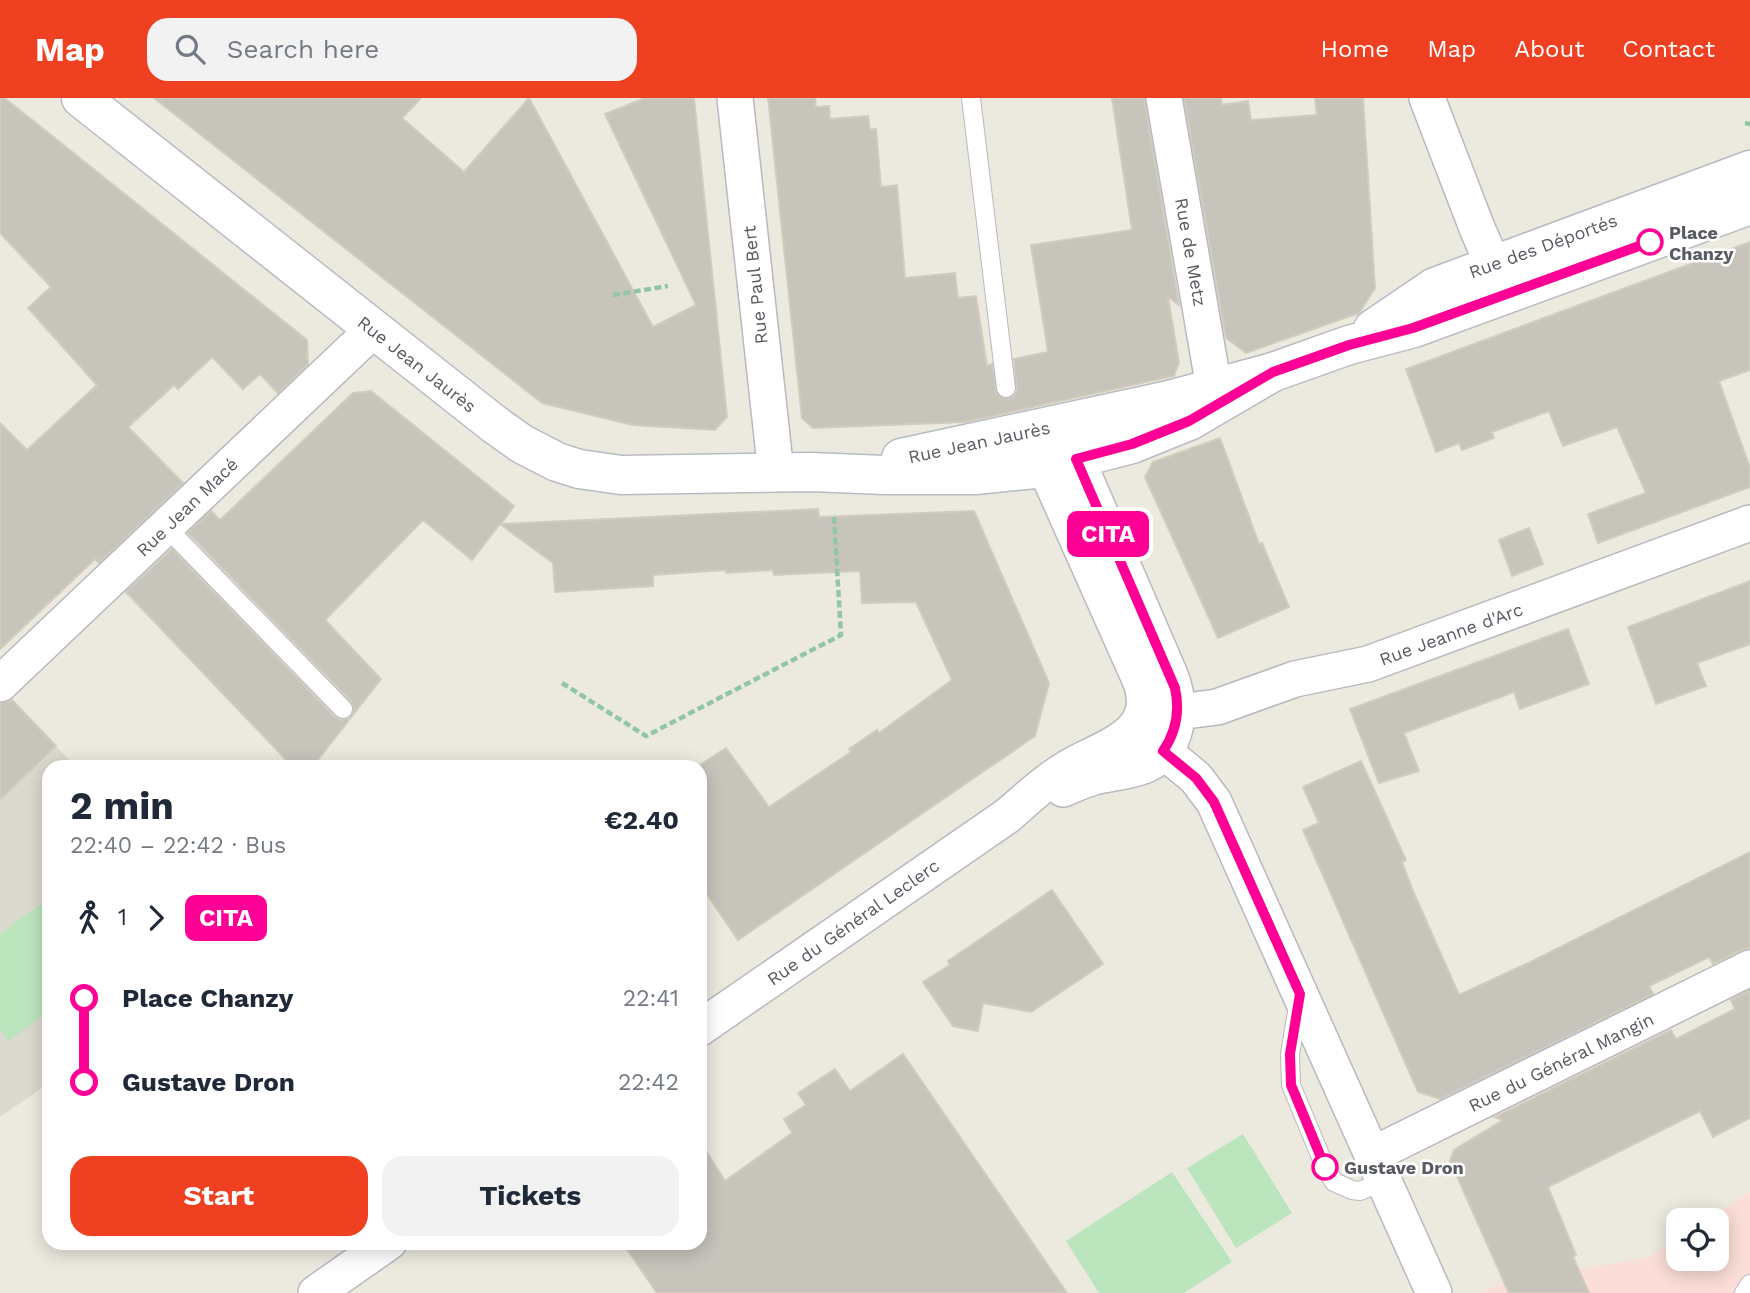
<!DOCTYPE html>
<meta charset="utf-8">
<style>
:root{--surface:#fff;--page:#f2f2f3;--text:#1f2937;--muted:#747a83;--accent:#ef4022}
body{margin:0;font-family:"Work Sans",sans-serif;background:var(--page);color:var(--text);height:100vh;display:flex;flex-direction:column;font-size:26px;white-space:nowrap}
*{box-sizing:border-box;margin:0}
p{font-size:23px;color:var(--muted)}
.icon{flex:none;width:38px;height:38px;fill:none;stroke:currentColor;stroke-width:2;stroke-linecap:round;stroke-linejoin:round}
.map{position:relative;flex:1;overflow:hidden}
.sheet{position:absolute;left:42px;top:662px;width:665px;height:490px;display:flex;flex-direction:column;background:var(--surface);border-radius:21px;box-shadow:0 4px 18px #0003}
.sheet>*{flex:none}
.badge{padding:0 14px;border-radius:10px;font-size:24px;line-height:46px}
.fabs{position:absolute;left:1666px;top:1110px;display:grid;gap:14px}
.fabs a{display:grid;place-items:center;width:63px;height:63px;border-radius:14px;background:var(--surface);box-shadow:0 4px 18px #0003;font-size:35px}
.map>.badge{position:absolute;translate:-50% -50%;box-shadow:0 0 0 4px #fff}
.legs{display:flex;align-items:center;gap:10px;height:77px;padding:0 28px;font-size:23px}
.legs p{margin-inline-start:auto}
.overview{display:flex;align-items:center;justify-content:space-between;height:119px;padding:0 28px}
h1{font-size:38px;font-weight:700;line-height:52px}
.primary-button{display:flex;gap:14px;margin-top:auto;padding:14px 28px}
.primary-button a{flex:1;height:80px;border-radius:21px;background:var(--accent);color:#fff;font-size:28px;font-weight:700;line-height:80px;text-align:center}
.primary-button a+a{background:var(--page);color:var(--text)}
ul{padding:0 28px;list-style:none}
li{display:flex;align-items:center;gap:24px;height:84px;font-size:26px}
li i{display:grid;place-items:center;width:10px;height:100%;margin:0 9px;background:currentColor}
li i::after{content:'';width:18px;height:18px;margin:-9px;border:5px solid;border-radius:50%;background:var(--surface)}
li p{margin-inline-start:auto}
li:first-child i{background:linear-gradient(#0000 50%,currentColor 0)}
li:last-child i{background:linear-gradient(currentColor 50%,#0000 0)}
header{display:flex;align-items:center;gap:42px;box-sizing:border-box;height:98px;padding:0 35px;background:var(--accent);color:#fff}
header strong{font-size:33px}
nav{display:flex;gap:38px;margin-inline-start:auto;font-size:24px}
.search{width:490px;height:63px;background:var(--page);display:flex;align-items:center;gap:18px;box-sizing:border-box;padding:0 24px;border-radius:21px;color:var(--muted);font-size:26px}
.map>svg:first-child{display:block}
.education{fill:#dcd9ce}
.medical{fill:#fcded8}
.green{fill:#bae5bd}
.building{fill:#c7c4bc;stroke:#d1ccbd;stroke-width:2}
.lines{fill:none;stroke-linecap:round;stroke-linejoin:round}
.service-casing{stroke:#b7b9bf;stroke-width:20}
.minor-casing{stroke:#b7b9bf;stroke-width:38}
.secondary-casing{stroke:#b8bbc2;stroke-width:41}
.path{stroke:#92c6a5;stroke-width:4.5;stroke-dasharray:7 3.5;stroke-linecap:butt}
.service{stroke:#fff;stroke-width:18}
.minor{stroke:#fff;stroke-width:35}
.secondary{stroke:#fff;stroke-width:38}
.line-1-casing{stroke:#fff;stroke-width:16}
.line-1{stroke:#ff0096;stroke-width:10}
.stop-1-dot{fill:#fff;stroke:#ff0096;stroke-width:3.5}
.labels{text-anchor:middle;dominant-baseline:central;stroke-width:5;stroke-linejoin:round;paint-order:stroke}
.stop-label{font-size:18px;font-weight:bold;fill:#585b61;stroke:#fff;text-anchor:start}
.street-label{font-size:18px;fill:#585b61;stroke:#fff}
</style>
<header>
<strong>Map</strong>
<div class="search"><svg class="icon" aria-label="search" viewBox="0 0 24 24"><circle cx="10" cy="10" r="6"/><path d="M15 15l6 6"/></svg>Search here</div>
<nav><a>Home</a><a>Map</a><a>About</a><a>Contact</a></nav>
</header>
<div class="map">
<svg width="1750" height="1195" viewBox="0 0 1750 1195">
<rect width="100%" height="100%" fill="#eceadf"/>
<path class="education" d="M21,612L75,668H49V985L0,1019V632Z"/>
<path class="medical" d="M1750,1094V1195H1479L1504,1185L1649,1159L1678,1140V1160H1717V1122H1707Z"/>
<g class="green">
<path d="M49,800V913L8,943L0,932V836Z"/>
<path d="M1243,1036L1292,1115L1236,1150L1187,1070Z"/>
<path d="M1172,1074L1232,1164L1184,1195H1099L1066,1143Z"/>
</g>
<g class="building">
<path d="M0,0H4L26,17L307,242L308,266L278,295L260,276L243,291L212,259L178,291L174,287L128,329L183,385L99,465L95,461L0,551V325L27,352L97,287L28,210L51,189L0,135Z"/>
<path d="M154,0H421L402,20L464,74L529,0L653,229L696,207L605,16L645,0H694L727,319L715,332L633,327L542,305Z"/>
<path d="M768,0H815L816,9L829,8L830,21L868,18L870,32L876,31L881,89L897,87L905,180L955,175L958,200L976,198L987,268L992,266L997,296L1007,301L1012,299L1017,294L1014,261L1048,254L1031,147L1132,132L1112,0H1144L1179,207L1168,199L1179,265L1174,278L965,324L813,330L802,320Z"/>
<path d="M1184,0H1221L1222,7L1248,3L1251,22L1317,17L1315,0H1363L1375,190L1359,215L1246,255L1226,240Z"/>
<path d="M1750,144V272L1719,283L1750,370V389L1598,445L1588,416L1646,395L1617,329L1563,348L1549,313L1492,334L1494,340L1462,352L1459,345L1436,354L1406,271Z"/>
<path d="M371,293L514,408L501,426L818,411L819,419L974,413L1049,585L1035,638L738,842L700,786V667L726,650L769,709L851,654L849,651L877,632L879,635L952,582L916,504L862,505L860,473L774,477L773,472L726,475V472L653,477V488L555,494L553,465L500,426L472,462L423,422L325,522L381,581L313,668H292L126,494L172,451L335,619L341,622L350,620L354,613L351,603L188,435L211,413L220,422L353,295Z"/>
<path d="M1220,340L1259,446L1262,445L1289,509L1218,540L1145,379L1153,364Z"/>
<path d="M1529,430L1543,466L1512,478L1499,442Z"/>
<path d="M1750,483V546L1697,565L1706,588L1656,606L1628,529Z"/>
<path d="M1568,531L1589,586L1520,611L1514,594L1404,635L1419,673L1379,685L1350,611Z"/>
<path d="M12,602L56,648L0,702V606Z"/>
<path d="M1361,663L1406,762L1402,764L1413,793L1459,897L1524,867L1750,754V850L1741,852L1713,866L1709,859L1649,888L1653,896L1440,1001L1418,994L1303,732L1319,725L1303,689Z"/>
<path d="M1052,792L1103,866L1031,914L983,905L978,933L953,928L923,884L950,867L948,863Z"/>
<path d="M1750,892V1020L1713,1039L1700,1013L1548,1089L1576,1157L1573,1159L1589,1195H1509L1450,1063L1454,1052L1503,1022L1495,1019L1671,932L1676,941L1735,911L1731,902Z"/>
<path d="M903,956L1067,1195H657L622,1144H700V1043L725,1083L792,1035L784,1021L806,1007L798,995L835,971L850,993Z"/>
</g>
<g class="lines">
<defs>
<g id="service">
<path d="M971,0L1006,290"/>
<path d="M166,429L343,611"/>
<path d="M1299,902L1290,956L1291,987L1325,1069L1334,1084L1352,1092L1360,1093L1384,1083"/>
<path d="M1744,1195L1750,1186"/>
</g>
<g id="minor">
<path d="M735,0L776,375"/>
<path d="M1164,0L1217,307"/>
<path d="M1427,0L1477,130L1504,192"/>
<path d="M0,586L373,232"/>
<path d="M1145,610L1178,614L1217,609L1295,581L1368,566L1750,425"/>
<path d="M1136,630L1196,680L1214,704L1434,1195"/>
<path d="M1063,691C1073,687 1083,682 1094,679C1111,675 1129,674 1146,667C1181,651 1182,607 1170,577L1066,336"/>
<path d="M700,930L1007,718C1026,702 1044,684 1066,671C1101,649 1159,639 1141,584L1033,342"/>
<path d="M1372,1057L1750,870"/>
<path d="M316,1195L389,1144"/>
</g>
<g id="secondary">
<path d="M81,0L494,326L522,346L557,364L579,371L621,377L812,374L884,377H975L1035,371L1132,346L1189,323L1273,274"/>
<path d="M1373,231L1435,189L1750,72"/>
<path d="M901,360L1169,302L1273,274L1349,247L1414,230L1750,107"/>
</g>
</defs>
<use href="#service" class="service-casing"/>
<use href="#minor" class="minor-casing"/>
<use href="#secondary" class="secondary-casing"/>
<g class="path">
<path d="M1745,25L1750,26"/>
<path d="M613,197L668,188"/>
<path d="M562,585L646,638L841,537L834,419"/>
</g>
<use href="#service" class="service"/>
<use href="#minor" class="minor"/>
<use href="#secondary" class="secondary"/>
</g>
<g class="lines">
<defs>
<path id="line-1" d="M1325,1069L1291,987L1290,956L1300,896L1214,704L1196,680L1163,653C1177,633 1180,613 1175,590L1076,361L1132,346L1189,323L1273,274L1349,247L1413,230L1650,144"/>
</defs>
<use href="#line-1" class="line-1-casing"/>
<use href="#line-1" class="line-1"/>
</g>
<g class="stop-1-dot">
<circle cx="1650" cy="144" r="12"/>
<circle cx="1325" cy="1069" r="12"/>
</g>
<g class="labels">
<g class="stop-label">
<text x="1669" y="134">Place<tspan x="1669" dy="21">Chanzy</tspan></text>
<text x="1344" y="1069">Gustave Dron</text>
</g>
<g class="street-label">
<text transform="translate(1543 148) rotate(-20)">Rue des Déportés</text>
<text transform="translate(1191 154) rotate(80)">Rue de Metz</text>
<text transform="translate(755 187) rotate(-96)">Rue Paul Bert</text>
<text transform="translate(417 266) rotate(38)">Rue Jean Jaurès</text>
<text transform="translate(979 344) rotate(-12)">Rue Jean Jaurès</text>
<text transform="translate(187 409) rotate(-44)">Rue Jean Macé</text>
<text transform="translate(1451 536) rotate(-20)">Rue Jeanne d'Arc</text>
<text transform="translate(853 824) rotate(-35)">Rue du Général Leclerc</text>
<text transform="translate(1561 964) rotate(-26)">Rue du Général Mangin</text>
</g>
</g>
</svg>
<div class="fabs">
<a><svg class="icon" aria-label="locate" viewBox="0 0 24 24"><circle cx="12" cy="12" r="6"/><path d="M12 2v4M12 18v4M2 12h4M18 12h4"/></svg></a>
</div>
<b class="badge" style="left:1108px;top:436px;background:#ff0096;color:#fff">CITA</b>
<section class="sheet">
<div class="overview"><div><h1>2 min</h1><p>22:40 – 22:42 · Bus</p></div><b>€2.40</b></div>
<div class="legs"><svg class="icon" aria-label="walk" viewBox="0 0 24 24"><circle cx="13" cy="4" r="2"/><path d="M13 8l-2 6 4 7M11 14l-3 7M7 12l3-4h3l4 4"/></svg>1<svg class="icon" aria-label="forward" viewBox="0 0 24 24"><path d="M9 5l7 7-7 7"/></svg><b class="badge" style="background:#ff0096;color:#fff">CITA</b></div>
<ul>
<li><i style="color:#ff0096"></i><b>Place Chanzy</b><p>22:41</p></li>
<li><i style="color:#ff0096"></i><b>Gustave Dron</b><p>22:42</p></li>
</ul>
<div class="primary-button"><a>Start</a><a>Tickets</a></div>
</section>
</div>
